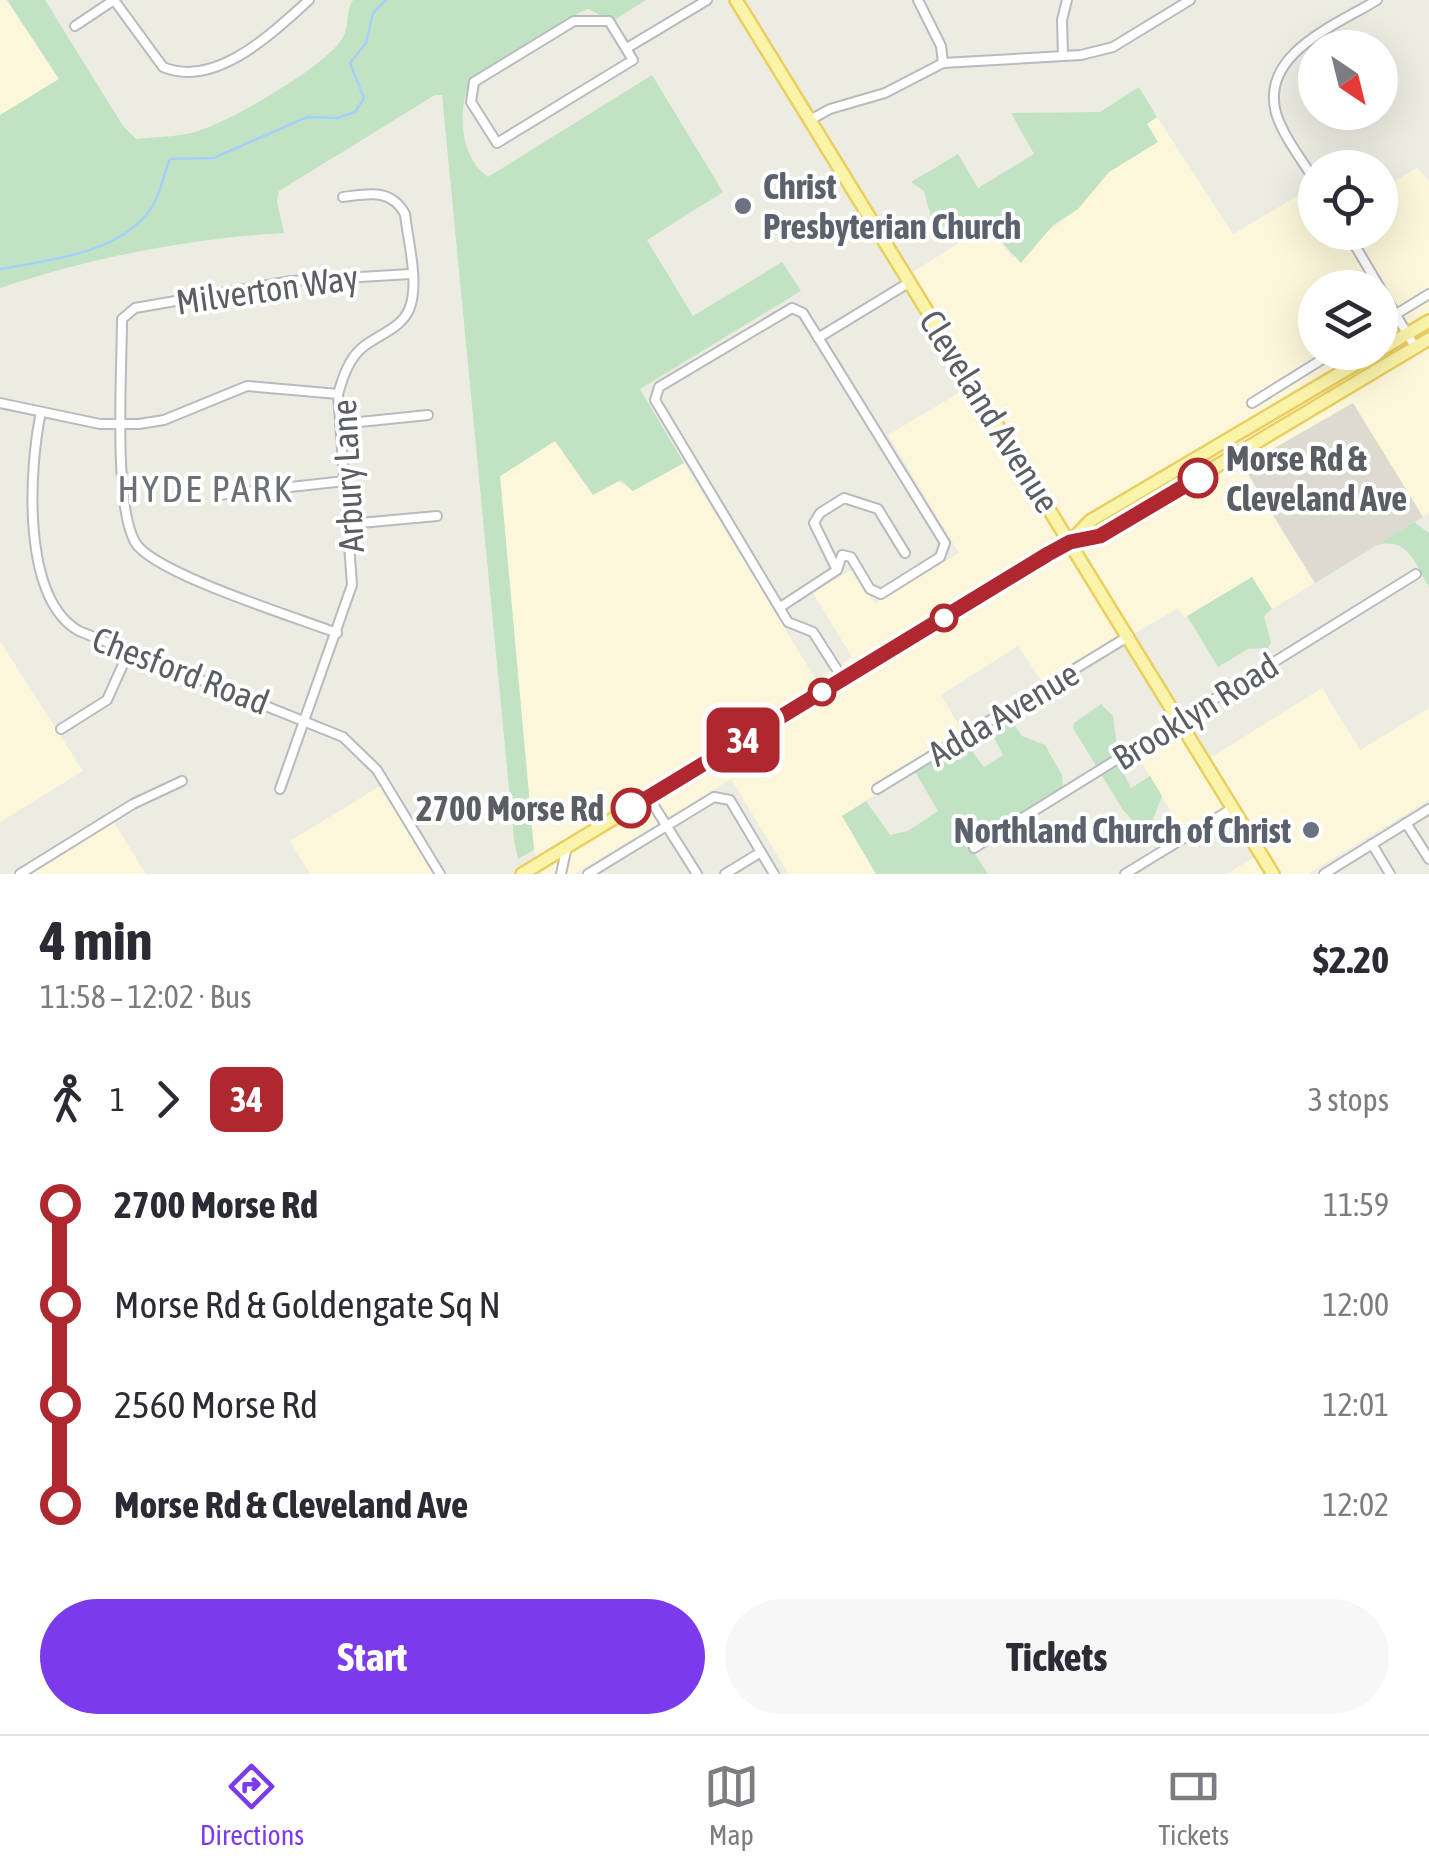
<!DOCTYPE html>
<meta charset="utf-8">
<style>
:root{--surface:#fff;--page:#f7f7f7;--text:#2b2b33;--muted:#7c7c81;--line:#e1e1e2;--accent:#7c3aed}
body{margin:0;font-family:"Asap Condensed",sans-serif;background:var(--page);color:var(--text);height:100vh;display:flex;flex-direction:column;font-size:38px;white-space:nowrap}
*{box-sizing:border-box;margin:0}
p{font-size:32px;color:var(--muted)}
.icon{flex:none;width:55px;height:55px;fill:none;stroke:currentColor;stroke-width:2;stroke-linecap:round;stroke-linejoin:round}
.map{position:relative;height:874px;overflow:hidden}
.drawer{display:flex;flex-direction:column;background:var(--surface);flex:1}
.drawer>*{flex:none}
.badge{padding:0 20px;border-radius:15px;font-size:35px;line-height:65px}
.needle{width:65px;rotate:145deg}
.buttons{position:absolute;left:1298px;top:30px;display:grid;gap:20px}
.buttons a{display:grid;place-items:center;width:100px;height:100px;border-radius:50%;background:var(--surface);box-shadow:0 10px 40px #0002;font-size:50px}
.map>.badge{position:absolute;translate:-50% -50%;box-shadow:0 0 0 5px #fff}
.legs{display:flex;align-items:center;gap:15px;height:110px;padding:0 40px;font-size:32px}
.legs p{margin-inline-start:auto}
.summary{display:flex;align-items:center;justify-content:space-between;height:170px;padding:0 40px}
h1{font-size:55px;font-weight:700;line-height:75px}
.primary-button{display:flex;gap:20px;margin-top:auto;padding:20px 40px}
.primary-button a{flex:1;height:115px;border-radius:60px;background:var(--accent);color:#fff;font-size:40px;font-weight:700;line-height:115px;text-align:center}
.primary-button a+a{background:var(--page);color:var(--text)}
ul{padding:0 40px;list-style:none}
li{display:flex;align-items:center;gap:35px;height:100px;font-size:38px}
li i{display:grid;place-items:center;width:15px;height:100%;margin:0 12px;background:currentColor}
li i::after{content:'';width:25px;height:25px;margin:-12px;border:8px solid;border-radius:50%;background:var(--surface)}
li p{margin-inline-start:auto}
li:first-child i{background:linear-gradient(#0000 50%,currentColor 0)}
li:last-child i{background:linear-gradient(currentColor 50%,#0000 0)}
.tabs{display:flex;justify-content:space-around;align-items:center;height:140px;border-top:2px solid var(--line);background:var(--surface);font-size:28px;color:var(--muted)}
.tabs a{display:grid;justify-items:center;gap:5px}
.tabs .selected{color:var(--accent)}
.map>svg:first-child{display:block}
.commercial{fill:#fcf7da;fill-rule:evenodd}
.education{fill:#dddbd1}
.green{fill:#c1e3c4}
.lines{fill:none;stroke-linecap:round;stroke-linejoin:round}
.stream{stroke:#a6cffa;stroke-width:2.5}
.minor-casing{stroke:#b8babf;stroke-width:12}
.primary-casing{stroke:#e9ce60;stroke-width:16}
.minor{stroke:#fff;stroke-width:8}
.primary{stroke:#faf4ab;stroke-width:11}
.line-1-casing{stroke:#fff;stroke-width:22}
.line-1{stroke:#af272f;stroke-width:15}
.worship-dot{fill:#6b7280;stroke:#fff;stroke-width:4}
.stop-1-dot{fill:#fff;stroke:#af272f;stroke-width:5}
.labels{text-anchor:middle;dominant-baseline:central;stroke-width:8;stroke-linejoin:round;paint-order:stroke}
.worship-label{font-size:35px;font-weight:bold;fill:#5b616d;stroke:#fff;text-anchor:start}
.street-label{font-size:35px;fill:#5b5e63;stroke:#fff}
.stop-label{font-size:35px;font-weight:bold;fill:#5b5e63;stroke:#fff;text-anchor:start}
.neighbourhood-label{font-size:38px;letter-spacing:2.5px;fill:#6c7075;stroke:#fff}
</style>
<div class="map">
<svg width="1429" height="874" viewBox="0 0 1429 874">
<rect width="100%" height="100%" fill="#edece3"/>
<g class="commercial">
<path d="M0,0H7L59,79L0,115Z"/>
<path d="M1157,117L1233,234L1315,186V232H1380V190L1417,168L1429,181V513L1423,517L1353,403L1243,467L1315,583L1272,609L1251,578L1184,618L1178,608L1045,686L1018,646L941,695L966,737L842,816L876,874H789L731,779L574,874H542L534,850L500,476L555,441L633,491L684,463L816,680L852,657L813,593L853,569L875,604L959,553L888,435L972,385L906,276L977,232L996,236L1013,258L1078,209L1109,172L1157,142L1147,124ZM1315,288H1380V352H1315Z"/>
<path d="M0,641L83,771L0,822Z"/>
<path d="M1322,688L1360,750L1429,708V800L1308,874H1227L1259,854L1231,808L1186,836L1134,750L1180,720L1205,761Z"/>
<path d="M385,783L441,874H310L290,841Z"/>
<path d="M112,819L146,874H24Z"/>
</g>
<path class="education" d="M1353,403L1423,517L1315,583L1243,466Z"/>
<g class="green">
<path d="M7,0H45L123,126L136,139C154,137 174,137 191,133C223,126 328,66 343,37C350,25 345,12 353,0H646L613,21L588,9L577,14L470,82C457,110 460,158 488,177L652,75L723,192L647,240L693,316L782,262L801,291L640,389L684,463L633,491L621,480L593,495L555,441L500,476L534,850L518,859L514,840L442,95H435L279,191L277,201L284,233C190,238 89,258 0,288V115L59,79Z"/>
<path d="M1139,87L1157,117L1147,124L1158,142L1109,172L1078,209L1053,225L1021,263L996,236L933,225L924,191L911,182L958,154L978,188L1034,154L1011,113L1100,112Z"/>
<path d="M1414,522L1429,533V587C1415,563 1408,537 1377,545Z"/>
<path d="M1252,577L1272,609L1264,616L1271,642L1268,648L1248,649L1218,667L1187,616Z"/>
<path d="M1101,704L1113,716L1119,764L1131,788L1150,776L1162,796L1150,827L1137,825L1123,810L1073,728L1074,723Z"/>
<path d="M1008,715L1022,736L1045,745L1062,775L1063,790L971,848L988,874H876L842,816L866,801L890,835L908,831L938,811L914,770L958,742L968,746L984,767L1003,755L991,732Z"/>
</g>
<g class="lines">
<path class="stream" d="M0,269C49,260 118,254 150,210C161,195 163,175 170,159L214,158L307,117L337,118L355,112L364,98L350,63L366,43L373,13L386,0"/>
<defs>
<g id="minor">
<path d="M114,0L163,67C216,89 272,33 309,0"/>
<path d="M918,0L941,46L943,63"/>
<path d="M574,21H609L633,60L497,143L471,102L474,82Z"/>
<path d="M75,26L114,0"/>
<path d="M627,48L707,0"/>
<path d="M1063,55L1062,20L1067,0"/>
<path d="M810,120L830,109L885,93L943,63L1081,55L1113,47L1190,0"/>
<path d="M1315,181C1302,160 1283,136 1276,113C1260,53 1337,25 1377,0"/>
<path d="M1347,232L1415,347"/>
<path d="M1380,324L1429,294"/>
<path d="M818,338L910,282"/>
<path d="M0,403L100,424H139L164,420L247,386L338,394"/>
<path d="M1252,403L1334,352"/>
<path d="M41,412C29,468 21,598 79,631L343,737L377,770L440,874"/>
<path d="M340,424L428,415"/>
<path d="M218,495L345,481"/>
<path d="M349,524L437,516"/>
<path d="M835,566L814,523L820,513L844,498L878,509L905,553"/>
<path d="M782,606L837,570L842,555L851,557L870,589L881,594L940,557L945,543L803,313L792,308L659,387L655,400L788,622L813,632L843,679"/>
<path d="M337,633C298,618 152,573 135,542C113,503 122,368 122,319L135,308L291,281L411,274"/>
<path d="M61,729L107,700L129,651"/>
<path d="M280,789L352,585L338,394C343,377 349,358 363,347C379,334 403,328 410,307C419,282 408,241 405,214C391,188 368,194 343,197"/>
<path d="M877,789L1129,636"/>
<path d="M649,798L697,874"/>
<path d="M1406,823L1429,859"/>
<path d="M1372,844L1390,874"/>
<path d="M974,848L1416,574"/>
<path d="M20,874L133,804L182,781"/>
<path d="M561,874L567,846"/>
<path d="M588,874L714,797L730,800L774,874"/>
<path d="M725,874L761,852"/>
<path d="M1125,874L1233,808"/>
<path d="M1324,874L1429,809"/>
</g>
<g id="primary">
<path d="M736,0L1273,874"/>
<path d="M1380,350L1429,321"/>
<path d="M1070,542L1100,536L1429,339"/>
<path d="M522,874L1070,542L1090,521L1376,352"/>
</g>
</defs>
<use href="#minor" class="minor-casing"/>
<use href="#primary" class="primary-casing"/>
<use href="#minor" class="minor"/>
<use href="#primary" class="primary"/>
</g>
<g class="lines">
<defs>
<path id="line-1" d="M631,808L1048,554L1070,542L1100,536L1198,478"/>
</defs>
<use href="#line-1" class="line-1-casing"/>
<use href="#line-1" class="line-1"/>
</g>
<g class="worship-dot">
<circle cx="743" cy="206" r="10"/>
<circle cx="1311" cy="830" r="10"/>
</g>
<g class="stop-1-dot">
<circle cx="1198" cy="478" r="18"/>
<circle cx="944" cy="618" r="12"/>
<circle cx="822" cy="692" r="12"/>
<circle cx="631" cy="808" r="18"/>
</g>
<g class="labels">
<g class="worship-label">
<text x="763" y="186">Christ<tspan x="763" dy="40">Presbyterian Church</tspan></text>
<text x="1291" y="830" text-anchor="end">Northland Church of Christ</text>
</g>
<g class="street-label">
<text transform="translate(267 289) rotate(-8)">Milverton Way</text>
<text transform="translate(990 411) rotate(58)">Cleveland Avenue</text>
<text transform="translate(347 476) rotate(-93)">Arbury Lane</text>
<text transform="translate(181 670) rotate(21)">Chesford Road</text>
<text transform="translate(1195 711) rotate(-32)">Brooklyn Road</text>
<text transform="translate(1003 713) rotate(-31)">Adda Avenue</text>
</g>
<g class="stop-label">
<text x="1226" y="458">Morse Rd &amp;<tspan x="1226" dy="40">Cleveland Ave</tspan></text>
<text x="604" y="808" text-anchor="end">2700 Morse Rd</text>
</g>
<g class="neighbourhood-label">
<text x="206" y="488">HYDE PARK</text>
</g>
</g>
</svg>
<div class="buttons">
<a><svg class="needle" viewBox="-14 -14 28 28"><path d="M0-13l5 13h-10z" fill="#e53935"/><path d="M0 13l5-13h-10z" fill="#7c7c81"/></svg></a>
<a><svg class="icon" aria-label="locate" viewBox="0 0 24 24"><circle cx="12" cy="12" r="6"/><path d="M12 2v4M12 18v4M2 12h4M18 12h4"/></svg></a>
<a><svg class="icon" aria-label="layers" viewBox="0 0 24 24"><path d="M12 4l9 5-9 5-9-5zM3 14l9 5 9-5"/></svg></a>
</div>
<b class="badge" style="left:743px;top:740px;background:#af272f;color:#fff">34</b>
</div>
<section class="drawer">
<div class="summary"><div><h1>4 min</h1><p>11:58 – 12:02 · Bus</p></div><b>$2.20</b></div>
<div class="legs"><svg class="icon" aria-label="walk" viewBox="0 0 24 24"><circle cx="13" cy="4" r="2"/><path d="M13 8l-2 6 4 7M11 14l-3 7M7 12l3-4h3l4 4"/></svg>1<svg class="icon" aria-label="forward" viewBox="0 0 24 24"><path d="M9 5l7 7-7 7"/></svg><b class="badge" style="background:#af272f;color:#fff">34</b><p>3 stops</p></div>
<ul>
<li><i style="color:#af272f"></i><b>2700 Morse Rd</b><p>11:59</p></li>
<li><i style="color:#af272f"></i><span>Morse Rd &amp; Goldengate Sq N</span><p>12:00</p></li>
<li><i style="color:#af272f"></i><span>2560 Morse Rd</span><p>12:01</p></li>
<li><i style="color:#af272f"></i><b>Morse Rd &amp; Cleveland Ave</b><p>12:02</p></li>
</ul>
<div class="primary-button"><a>Start</a><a>Tickets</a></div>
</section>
<nav class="tabs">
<a class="selected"><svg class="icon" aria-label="directions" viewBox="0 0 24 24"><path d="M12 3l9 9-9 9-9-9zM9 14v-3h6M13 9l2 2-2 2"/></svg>Directions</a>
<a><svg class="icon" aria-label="map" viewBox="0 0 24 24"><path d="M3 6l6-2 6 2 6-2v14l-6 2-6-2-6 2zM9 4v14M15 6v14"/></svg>Map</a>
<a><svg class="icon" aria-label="tickets" viewBox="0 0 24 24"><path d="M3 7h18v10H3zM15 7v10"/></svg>Tickets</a>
</nav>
